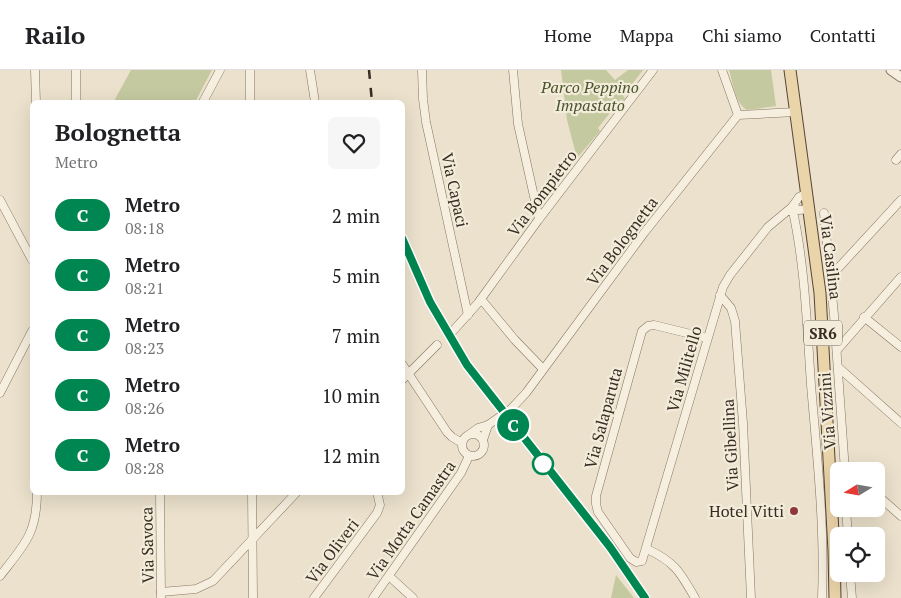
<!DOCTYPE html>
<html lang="it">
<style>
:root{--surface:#fff;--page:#f6f6f6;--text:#202124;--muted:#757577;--line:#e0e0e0}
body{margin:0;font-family:"PT Serif",serif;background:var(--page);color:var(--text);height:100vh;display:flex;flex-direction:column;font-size:19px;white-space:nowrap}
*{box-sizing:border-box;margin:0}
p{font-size:16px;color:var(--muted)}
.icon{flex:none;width:28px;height:28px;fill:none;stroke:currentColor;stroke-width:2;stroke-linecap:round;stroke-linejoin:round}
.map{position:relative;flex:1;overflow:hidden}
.sheet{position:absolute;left:30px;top:30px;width:375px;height:395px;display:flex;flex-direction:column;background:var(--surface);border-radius:8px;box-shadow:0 5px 20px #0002}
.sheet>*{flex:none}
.badge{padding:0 10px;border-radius:16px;font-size:18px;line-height:32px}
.needle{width:32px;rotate:259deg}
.tools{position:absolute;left:830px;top:392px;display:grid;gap:10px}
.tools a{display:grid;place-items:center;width:55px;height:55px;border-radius:8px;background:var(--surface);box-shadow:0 5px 20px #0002;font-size:25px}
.map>.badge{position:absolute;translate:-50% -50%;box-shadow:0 0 0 2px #fff}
.round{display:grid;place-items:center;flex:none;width:52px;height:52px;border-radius:8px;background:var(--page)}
.head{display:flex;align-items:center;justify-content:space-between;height:85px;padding:0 25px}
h1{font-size:24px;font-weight:700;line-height:38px}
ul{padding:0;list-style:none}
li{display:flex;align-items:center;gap:15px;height:60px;padding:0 25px}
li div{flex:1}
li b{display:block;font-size:19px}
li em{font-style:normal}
li .badge{min-width:55px;font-weight:700;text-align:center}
header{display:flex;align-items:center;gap:30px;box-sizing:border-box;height:70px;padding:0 25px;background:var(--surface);border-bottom:1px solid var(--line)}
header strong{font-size:24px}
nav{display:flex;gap:28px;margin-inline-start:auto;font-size:18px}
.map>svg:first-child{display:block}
.green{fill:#c5c9a0}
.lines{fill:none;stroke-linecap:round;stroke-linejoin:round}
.minor-casing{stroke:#877561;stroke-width:9}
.tertiary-casing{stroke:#877561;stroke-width:11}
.primary-casing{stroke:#564435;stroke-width:13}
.minor{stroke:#f6efdf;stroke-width:8}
.tertiary{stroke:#f6efdf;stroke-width:9}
.primary{stroke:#ead4a9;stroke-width:11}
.rail{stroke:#392d23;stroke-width:2.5;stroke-dasharray:9 9;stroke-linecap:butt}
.line-casing{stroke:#fff;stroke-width:11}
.line{stroke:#008751;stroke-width:8}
.stop-dot{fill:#fff;stroke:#008751;stroke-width:2.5}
.poi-dot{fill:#903739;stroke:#f3ecdb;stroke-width:2}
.labels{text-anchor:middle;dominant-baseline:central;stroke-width:4.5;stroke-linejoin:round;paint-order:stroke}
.shield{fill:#f3ecdb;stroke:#71665a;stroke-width:1}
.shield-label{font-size:15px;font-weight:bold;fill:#392d23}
.park-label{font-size:16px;font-style:italic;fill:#4a542c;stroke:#f3ecdb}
.street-label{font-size:16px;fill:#392d23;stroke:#f3ecdb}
.poi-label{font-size:16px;fill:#392d23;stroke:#f3ecdb;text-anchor:end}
</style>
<header>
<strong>Railo</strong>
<nav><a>Home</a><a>Mappa</a><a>Chi siamo</a><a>Contatti</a></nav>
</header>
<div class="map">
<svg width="901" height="528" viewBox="0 0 901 528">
<rect width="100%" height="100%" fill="#ebe1cc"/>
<g class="green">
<path d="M131,0H212L195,32H117L114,31Z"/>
<path d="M561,0H606L615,10L628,0H643L623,26L625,28L623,31L621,29L598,58L600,61L577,88L567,50Z"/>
<path d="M729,0H771L776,36L747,40C735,33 733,13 729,0Z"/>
<path d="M616,505L634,528H611Z"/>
</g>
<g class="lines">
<defs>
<g id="minor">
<path d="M35,0L36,32"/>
<path d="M76,0V32"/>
<path d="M310,0L315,32"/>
<path d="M422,0L423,29L426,52L468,245"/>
<path d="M513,0L518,54L539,149"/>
<path d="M722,0L738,45"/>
<path d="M203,32L220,0"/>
<path d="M250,32V0"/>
<path d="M896,90L901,84"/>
<path d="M807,123L799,127L792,137L799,140L809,139"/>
<path d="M0,130L32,190"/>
<path d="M824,143L834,245L845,401"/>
<path d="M830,207L901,130"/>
<path d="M720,225L731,238L735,251L743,353L751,528"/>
<path d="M481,229L515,270L543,299"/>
<path d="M864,247L901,277"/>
<path d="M452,262L478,233L539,149L653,0"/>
<path d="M707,268L654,255L648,256L642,261L596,426V434L598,442L630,488L636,492L642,491L723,217L730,205L768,157L792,137C805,194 807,257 811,315C817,386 825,457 822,528"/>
<path d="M837,280L901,207"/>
<path d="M402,294L447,362L452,367L462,373"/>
<path d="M838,297L901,353"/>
<path d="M402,310L437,275"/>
<path d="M0,323L32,261"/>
<path d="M488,355L511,339L526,323L644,163L738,45L796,42"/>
<circle cx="473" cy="375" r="11"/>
<path d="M470,364L478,358L488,355L483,370"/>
<path d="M160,422L161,528"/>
<path d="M252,422L253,528"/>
<path d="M876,424L901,446"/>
<path d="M846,439L848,466"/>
<path d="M647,479C675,492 680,502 695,528"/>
<path d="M850,504L852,528"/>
<path d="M0,506C24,475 37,464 37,422"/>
<path d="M389,506L413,528"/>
<path d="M161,522L196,519L213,511L297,422"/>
<path d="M314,528L377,443L380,435L377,422"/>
<path d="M373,528L461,403L469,386"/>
</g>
<path id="tertiary" d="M891,0L901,7"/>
<path id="primary" d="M790,0L820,223L834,481L835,528"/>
</defs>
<use href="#minor" class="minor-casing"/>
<use href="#tertiary" class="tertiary-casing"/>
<use href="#primary" class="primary-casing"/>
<use href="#minor" class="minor"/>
<use href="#tertiary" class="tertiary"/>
<use href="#primary" class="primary"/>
<g class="rail">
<path d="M369,0L372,32"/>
<path d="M402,168L416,202L430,232L467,295L610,477L645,528"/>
</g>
</g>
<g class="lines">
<defs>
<path id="line" d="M402,168L430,232L467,295L610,477L645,528"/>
</defs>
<use href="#line" class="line-casing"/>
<use href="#line" class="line"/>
</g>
<circle class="stop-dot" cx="543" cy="394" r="10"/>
<circle class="poi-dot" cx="794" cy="441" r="5"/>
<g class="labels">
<rect class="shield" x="804" y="250.5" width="38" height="25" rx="4"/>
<g class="shield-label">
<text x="823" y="263">SR6</text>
</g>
<g class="park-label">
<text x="590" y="17">Parco Peppino<tspan x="590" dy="18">Impastato</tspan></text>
</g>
<g class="street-label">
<text transform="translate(455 120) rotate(78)">Via Capaci</text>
<text transform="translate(542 123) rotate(-53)">Via Bompietro</text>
<text transform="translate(622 171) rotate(-53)">Via Bolognetta</text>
<text transform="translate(831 187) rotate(83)">Via Casilina</text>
<text transform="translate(684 299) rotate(-74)">Via Militello</text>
<text transform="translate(827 341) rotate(-94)">Via Vizzini</text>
<text transform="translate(603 348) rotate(-75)">Via Salaparuta</text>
<text transform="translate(730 375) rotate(-93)">Via Gibellina</text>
<text transform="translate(411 450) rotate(-55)">Via Motta Camastra</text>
<text transform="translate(147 475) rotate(-91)">Via Savoca</text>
<text transform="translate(332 481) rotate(-53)">Via Oliveri</text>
</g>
<g class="poi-label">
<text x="784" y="441">Hotel Vitti</text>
</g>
</g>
</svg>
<div class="tools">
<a><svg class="needle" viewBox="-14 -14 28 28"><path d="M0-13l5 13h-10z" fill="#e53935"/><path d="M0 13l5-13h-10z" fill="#757577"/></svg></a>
<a><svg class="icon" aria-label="locate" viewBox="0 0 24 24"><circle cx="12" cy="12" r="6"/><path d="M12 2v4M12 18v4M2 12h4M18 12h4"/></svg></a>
</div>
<b class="badge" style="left:513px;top:355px;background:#008751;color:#fff">C</b>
<section class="sheet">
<div class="head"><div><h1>Bolognetta</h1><p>Metro</p></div><a class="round"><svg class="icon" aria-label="heart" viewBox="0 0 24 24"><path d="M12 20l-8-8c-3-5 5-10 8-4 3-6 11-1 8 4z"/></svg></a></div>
<ul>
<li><span class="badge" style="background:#008751;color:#fff">C</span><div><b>Metro</b><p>08:18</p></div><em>2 min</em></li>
<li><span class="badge" style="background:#008751;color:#fff">C</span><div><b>Metro</b><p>08:21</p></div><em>5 min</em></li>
<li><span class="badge" style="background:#008751;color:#fff">C</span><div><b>Metro</b><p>08:23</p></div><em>7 min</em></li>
<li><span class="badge" style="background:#008751;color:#fff">C</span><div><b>Metro</b><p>08:26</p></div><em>10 min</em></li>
<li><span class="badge" style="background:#008751;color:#fff">C</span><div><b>Metro</b><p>08:28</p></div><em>12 min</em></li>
</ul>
</section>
</div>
